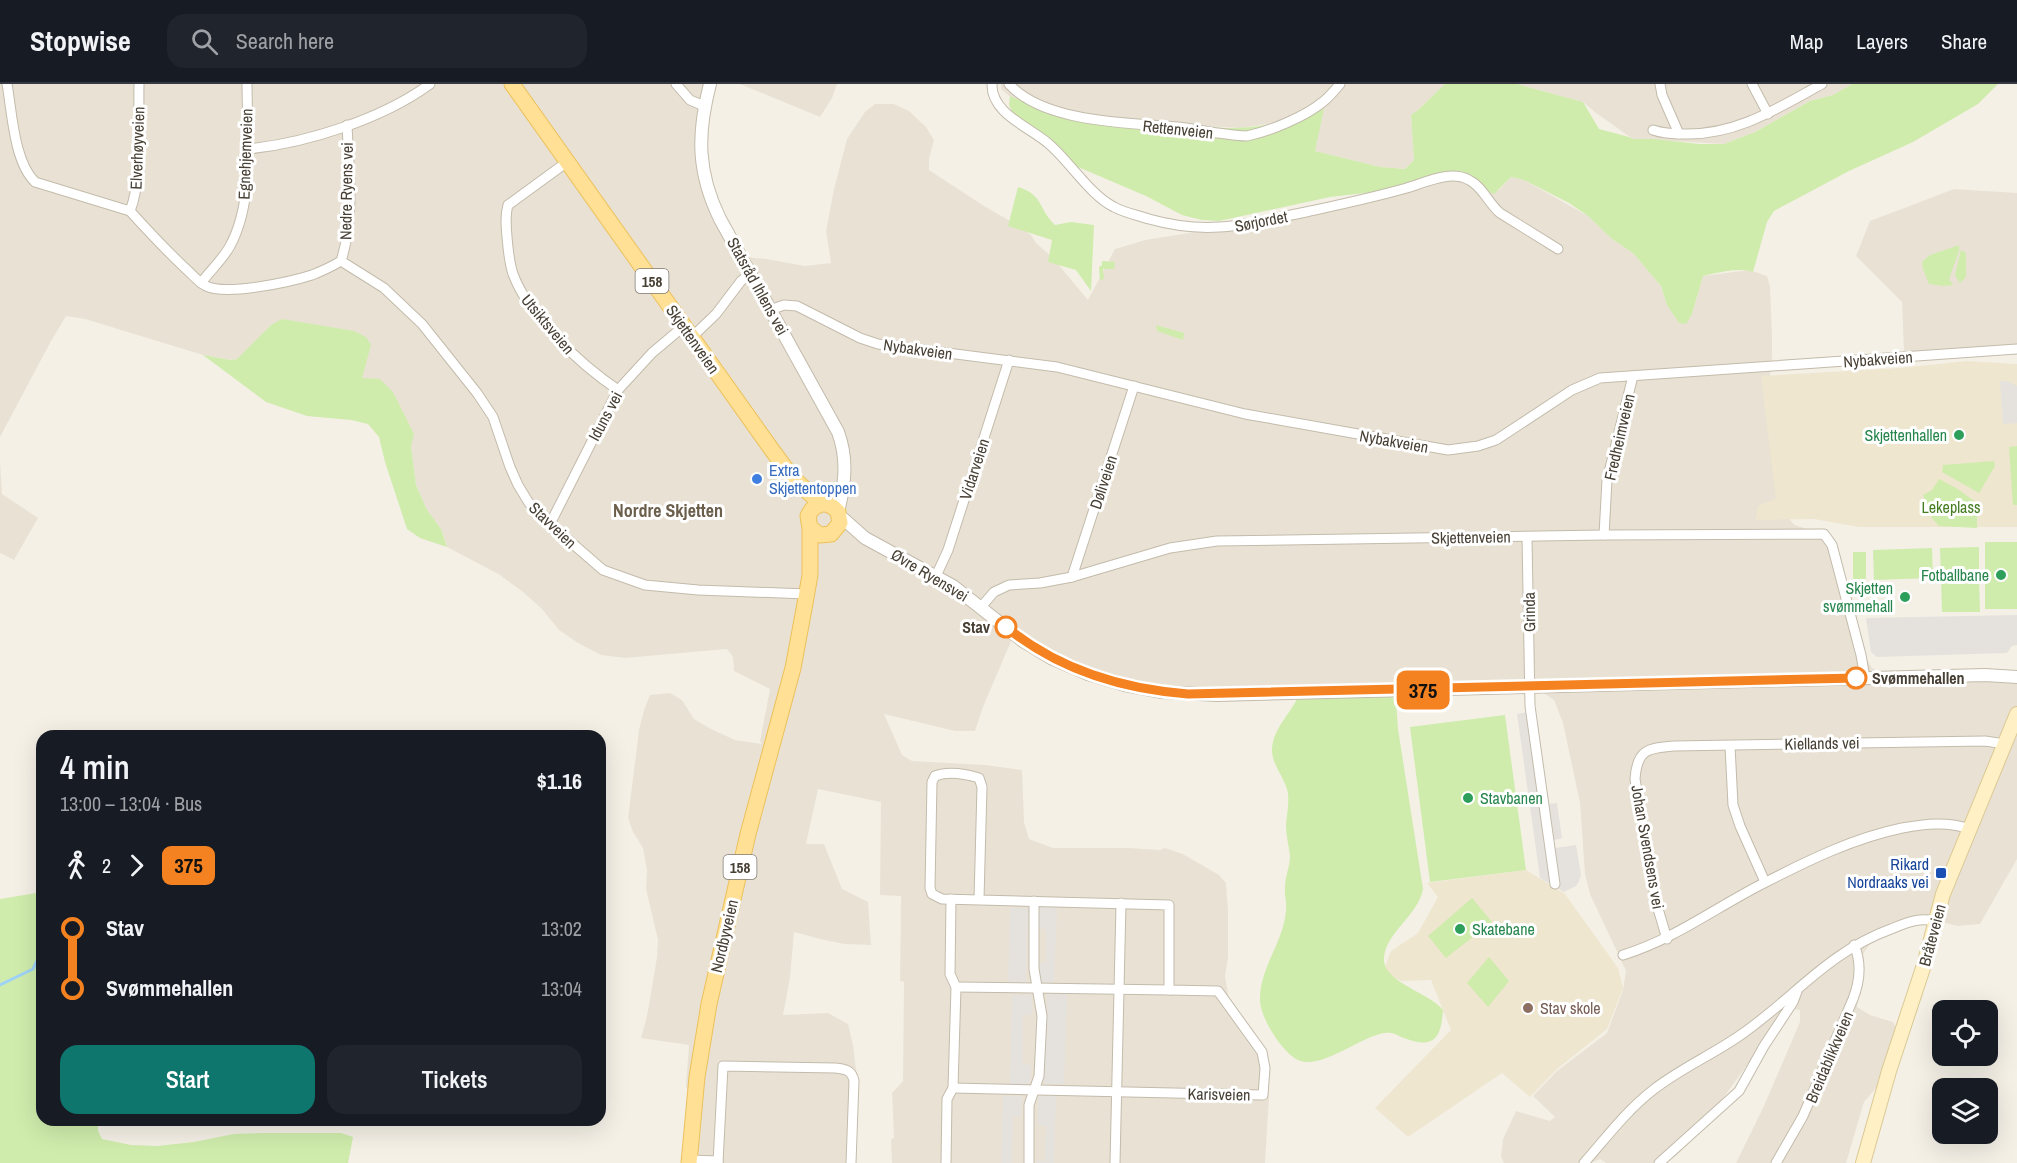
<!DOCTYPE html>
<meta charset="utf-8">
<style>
:root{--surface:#171b24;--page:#20242c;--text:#f1f3f6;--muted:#9ea1a6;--line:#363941;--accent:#0f766e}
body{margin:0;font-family:"Archivo Narrow",sans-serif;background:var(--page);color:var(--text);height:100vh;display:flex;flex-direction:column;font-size:22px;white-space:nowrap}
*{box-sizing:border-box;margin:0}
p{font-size:20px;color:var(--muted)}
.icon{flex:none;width:33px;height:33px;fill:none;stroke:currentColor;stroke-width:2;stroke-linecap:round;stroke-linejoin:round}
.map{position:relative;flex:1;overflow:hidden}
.side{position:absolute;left:36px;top:646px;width:570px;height:396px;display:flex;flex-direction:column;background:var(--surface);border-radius:18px;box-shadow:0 6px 24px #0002}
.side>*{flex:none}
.badge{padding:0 12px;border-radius:9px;font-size:21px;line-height:39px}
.fabs{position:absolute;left:1932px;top:916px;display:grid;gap:12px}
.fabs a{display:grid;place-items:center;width:66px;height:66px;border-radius:12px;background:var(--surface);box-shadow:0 6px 24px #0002;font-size:30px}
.map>.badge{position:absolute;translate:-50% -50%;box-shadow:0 0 0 3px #fff}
.legs{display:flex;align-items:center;gap:9px;height:66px;padding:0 24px;font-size:20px}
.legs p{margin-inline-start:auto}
.summary{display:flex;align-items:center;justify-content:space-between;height:102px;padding:0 24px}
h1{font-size:33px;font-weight:600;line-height:45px}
.action{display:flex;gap:12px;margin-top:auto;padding:12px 24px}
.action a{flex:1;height:69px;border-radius:18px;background:var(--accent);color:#fff;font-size:24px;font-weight:600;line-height:69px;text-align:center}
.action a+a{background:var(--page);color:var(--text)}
ul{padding:0 24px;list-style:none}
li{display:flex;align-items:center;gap:21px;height:60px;font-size:22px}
li i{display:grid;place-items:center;width:9px;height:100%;margin:0 8px;background:currentColor}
li i::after{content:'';width:15px;height:15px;margin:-8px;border:4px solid;border-radius:50%;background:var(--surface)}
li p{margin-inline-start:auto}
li:first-child i{background:linear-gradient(#0000 50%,currentColor 0)}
li:last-child i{background:linear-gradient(currentColor 50%,#0000 0)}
header{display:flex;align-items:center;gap:36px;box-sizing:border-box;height:84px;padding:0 30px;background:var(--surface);border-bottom:2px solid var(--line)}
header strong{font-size:28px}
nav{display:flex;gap:33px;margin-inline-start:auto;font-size:21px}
.search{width:420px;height:54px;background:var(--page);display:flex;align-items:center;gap:15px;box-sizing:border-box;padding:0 21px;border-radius:18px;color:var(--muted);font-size:22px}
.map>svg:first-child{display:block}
.residential{fill:#e9e2d4}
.education{fill:#eee6cf}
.green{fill:#cfecac}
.parking{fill:#e5e2de}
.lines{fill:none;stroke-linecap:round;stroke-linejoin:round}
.stream{stroke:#9ed2f6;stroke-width:3}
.minor-casing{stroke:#c3bbab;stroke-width:11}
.tertiary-casing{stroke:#c3bbab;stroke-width:14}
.secondary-casing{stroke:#dbc894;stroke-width:16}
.primary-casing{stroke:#ecc15c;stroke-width:17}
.minor{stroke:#fff;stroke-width:9}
.tertiary{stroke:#fff;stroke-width:12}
.secondary{stroke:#fff1c5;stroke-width:14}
.primary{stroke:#ffe094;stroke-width:15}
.line-1-casing{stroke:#fff;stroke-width:14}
.line-1{stroke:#f58220;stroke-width:9}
.leisure-dot{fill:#2e9e5b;stroke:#fff;stroke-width:2}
.shop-dot{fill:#3f7fe0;stroke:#fff;stroke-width:2}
.stop-1-dot{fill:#fff;stroke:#f58220;stroke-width:3}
.transit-dot{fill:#1a4fb4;stroke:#fff;stroke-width:2}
.education-dot{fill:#8d6e63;stroke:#fff;stroke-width:2}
.labels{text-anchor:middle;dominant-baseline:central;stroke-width:6;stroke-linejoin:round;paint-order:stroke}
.shield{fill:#fff;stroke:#7f7972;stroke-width:1.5}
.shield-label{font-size:15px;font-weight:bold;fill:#484035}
.street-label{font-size:16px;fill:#484035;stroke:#fff}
.leisure-label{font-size:16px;fill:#27864d;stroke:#fff;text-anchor:end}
.shop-label{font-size:16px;fill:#366cbe;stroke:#fff;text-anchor:start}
.park-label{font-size:16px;fill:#467e23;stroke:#fff}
.stop-label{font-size:16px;font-weight:bold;fill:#484035;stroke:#fff;text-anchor:end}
.transit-label{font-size:16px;fill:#164399;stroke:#fff;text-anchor:end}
.education-label{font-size:16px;fill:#785e54;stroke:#fff;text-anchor:start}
.neighbourhood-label{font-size:18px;font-weight:bold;fill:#6b5e4b;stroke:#fff}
</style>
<header>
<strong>Stopwise</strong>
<div class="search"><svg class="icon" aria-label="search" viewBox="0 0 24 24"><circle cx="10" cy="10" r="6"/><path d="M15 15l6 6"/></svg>Search here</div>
<nav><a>Map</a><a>Layers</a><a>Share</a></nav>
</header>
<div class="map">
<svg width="2017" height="1079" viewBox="0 0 2017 1079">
<rect width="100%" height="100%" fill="#f4f0e6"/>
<g class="residential">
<path d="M0,0H709L703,28L713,125L744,173L767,175L805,182L831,179L826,147L834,105L847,55L865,28L875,20H894L909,27L926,43L934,56L929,75V86L984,122L1017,141L1031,151L1036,159L1053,174L1088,216L1115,165L1145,156L1245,140L1427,104L1430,98L1454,94L1499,106L1511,93L1524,96L1588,132L1612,155L1633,169L1661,202L1667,221L1692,230L1703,192L1749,186L1767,192L1770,202L1772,250V274L1769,299L1788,434L1795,441L1834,454L1859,562L1872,584L1879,588H1922L2017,594V775L1980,840L1958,842L1941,838L1895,844L1870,860L1861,873L1857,900V923L1870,931L1893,938L1897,945L1881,998L1864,1018L1846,1079H1736L1763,1024L1800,938V926L1794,925L1780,935L1696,1052L1677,1071L1665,1079H1606L1600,1075L1591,1079H1504L1501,1073L1503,1055L1516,1027L1550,1037L1555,1033L1533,1012L1557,987L1607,949L1623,906L1626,887L1590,810L1585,790L1580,719L1563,639L1554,616L1538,605L1177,611L1104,595L1015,548L983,623L975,647H955L884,630L902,671L912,677L986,681L1022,686L1024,738L1029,755L1053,764H1129L1160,766L1165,764L1183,770L1219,791L1226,799L1228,826V875L1225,892L1229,915L1261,965L1267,992L1269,1014L1265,1079H892L891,1055L894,1054L892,1009L903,997L904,898L900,897L901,812L880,811L881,718L818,705L806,760H824L842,805L868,818L871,861L845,860L824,856L794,848L790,894L783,931L828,929L848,940L853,961L857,994L855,1079H694L698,1031L686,1002L689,961L641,954L647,932L657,873L658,856L646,805L647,787L643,764L633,748L628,734L639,646L644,626L650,611L670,609L682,616L694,635L711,645L735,656L762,660L760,657L770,605L734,587L733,573L727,565L625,574L601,571L578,559L559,546L542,525L523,508L500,491L447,463L441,445L427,426L416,401L411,362L362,294L271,241L243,271L237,275L231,276L203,271L85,235L66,232L50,259L0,353Z"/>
<path d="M740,0H837L832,14L820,33Z"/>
<path d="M1001,0H1445L1418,26L1411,31L1414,76L1405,85L1380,83L1315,67L1323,26L1281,38L1240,44L1099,36L1025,19L1009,12L1001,5Z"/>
<path d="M1517,0H1852L1833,11L1810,17L1755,48L1724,60L1633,55L1596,29L1583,18Z"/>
<path d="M1954,105L2017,109V265L1904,269L1902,218L1856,172L1870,137Z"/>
<path d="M0,377L2,410L38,434L14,476L0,469Z"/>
</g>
<g class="education">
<path d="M1967,277L2017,280V443H1859L1814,435L1756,436L1758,422L1776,415L1761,292L1900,284Z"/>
<path d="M1526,786L1565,810L1618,884L1623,904L1607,945L1556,986L1530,1013L1502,989L1408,1053L1375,1024L1451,946L1431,896L1401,897L1383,888L1391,867L1418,849L1438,813L1427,799Z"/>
</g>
<g class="green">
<path d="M1445,0H1517L1583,18L1599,45L1629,53L1633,55H1654L1699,60H1724L1755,48L1810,17L1833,11L1852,0H1998L1978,20L1913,58L1849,87L1774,127L1767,138L1753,188C1738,183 1718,189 1703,192L1692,230L1686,240L1679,239L1667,221L1661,202L1633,169L1612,155L1588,132L1569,119L1524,96L1511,93L1494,110L1454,94L1391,106L1330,113L1219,137L1202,136L1182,131L1146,112L1071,80L1015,34L1009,21L1010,12C1059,33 1103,34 1155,37C1178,39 1201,43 1224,44C1258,45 1291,37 1324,25L1315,67L1380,83L1405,85L1414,76L1411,31L1418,26Z"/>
<path d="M1018,103C1044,111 1038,125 1055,141L1071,138L1094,141L1091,207L1076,186L1048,178L1052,156L1008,142Z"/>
<path d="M1959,161V167L1949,195L1953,201L1944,202L1929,200L1923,185L1922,178L1930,171Z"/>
<path d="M1961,166L1966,169V193L1960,199L1955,191Z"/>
<path d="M1102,177L1115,178L1114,185H1103L1104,195L1100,196L1099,183L1102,181Z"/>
<path d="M282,235L354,247L366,253L371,261L362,294L380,295L393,308L414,350L411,362L416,401L427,426L441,445L447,463L420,454L407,445L385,378L379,353L368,340L351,336L307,332L266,318L203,271L231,276L237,275L271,241Z"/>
<path d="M1156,241L1184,249L1183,256L1157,247Z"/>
<path d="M2017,362V421H2013L2009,363Z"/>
<path d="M1994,377L1995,382L1979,409L1942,388L1943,381Z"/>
<path d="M1939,395L1956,404L1977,419V444L1939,442L1932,434L1923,411L1932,406Z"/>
<rect x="1985" y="458" width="32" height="67"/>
<path d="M1979,463V491L1941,492L1940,464Z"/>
<path d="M1932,464L1933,494L1874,496L1873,466Z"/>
<rect x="1853" y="468" width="13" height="27"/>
<path d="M1979,492L1980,528H1942L1941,493Z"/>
<path d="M1395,602L1398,645L1423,805C1418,832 1387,847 1384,873C1381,898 1429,908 1443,926C1441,956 1433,965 1404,954C1400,953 1395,949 1391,949C1369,945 1322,988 1298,976C1282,968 1261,935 1260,917C1259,884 1284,858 1286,826C1287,818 1284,811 1285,803C1285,792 1290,783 1290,772C1289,762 1286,752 1286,741C1287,729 1290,716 1287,705C1282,689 1268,676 1273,658C1276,643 1290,629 1297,615Z"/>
<path d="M1505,631L1526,786L1430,798L1410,643Z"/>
<path d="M42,808V1036L98,1037V1047L102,1055L131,1061L157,1062L194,1058L234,1050L263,1049H341L353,1053L348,1079H0V815Z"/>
<path d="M1472,814L1492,838L1446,874L1428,852Z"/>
<path d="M1489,873L1509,897L1488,923L1467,899Z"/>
</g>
<g class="parking">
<path d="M2000,297H2007L2017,302V339L2003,340Z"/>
<path d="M2017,531V561L2012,562L2007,569L1877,573L1871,568L1866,534Z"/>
<path d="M1528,628L1541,721L1557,719L1562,754L1554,756L1555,764L1576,761L1581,791L1579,797L1576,802L1564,808L1540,794L1517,630Z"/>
<path d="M1039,823L1057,824L1054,898H1037V879H1046V845L1038,844Z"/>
<path d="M1010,824H1028L1026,898H1008Z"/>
<path d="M1047,909L1067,910L1064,1000H1044Z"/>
<path d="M1012,911H1032V931H1023V980L1031,981V996L1026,1001L1010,1000Z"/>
<path d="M1003,1012H1022L1021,1033H1013L1012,1079H1001Z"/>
<path d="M1038,1012H1056L1054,1079H1037V1077H1045L1046,1042H1038Z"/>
</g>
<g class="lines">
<path class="stream" d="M0,901L33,885L42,866"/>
<defs>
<g id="minor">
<path d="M7,0C12,28 14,78 35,98L130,127"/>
<path d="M676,0L690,16L704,22"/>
<path d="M992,0C991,30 1030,43 1049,60C1070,78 1091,112 1114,123C1125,129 1137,131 1149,135C1209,152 1247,140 1306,128C1338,121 1371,114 1403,105C1423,100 1449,85 1469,96C1482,102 1489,120 1500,129L1558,165"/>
<path d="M1009,0C1044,39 1130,39 1178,43C1201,46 1224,51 1247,52C1270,47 1305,33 1324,17C1330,12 1335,6 1340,0"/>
<path d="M1660,0L1662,11L1679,50"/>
<path d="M1752,0L1768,30"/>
<path d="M1653,46C1664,50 1675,50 1685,50C1737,51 1778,24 1822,0"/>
<path d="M248,65C307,59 382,35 430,0"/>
<path d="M567,78L508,121C505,131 506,142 507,153C508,165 509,178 513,190C529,233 580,280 618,306"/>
<path d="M130,127C148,147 166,166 185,184C192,190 198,198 206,202C226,212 290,198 312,191C322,187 331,183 341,177C355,134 349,86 347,41"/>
<path d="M130,127C143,95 138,36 139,0"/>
<path d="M341,177L384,204L422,240L477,309L493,333L510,383L518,401L529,419L550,440L603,486L645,501L698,506L807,510"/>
<path d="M201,199C210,187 223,175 230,162C255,116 247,50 247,0"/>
<path d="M770,226L784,221L797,222L860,254L878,260L1057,283L1245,330L1448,366L1478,362L1496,356L1572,306L1600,294L2017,265"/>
<path d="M692,253L716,230L741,197L751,189"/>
<path d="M550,440L618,306L652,269L684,242"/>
<path d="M1604,451L1607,396L1633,292"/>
<path d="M1527,453L1530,622L1555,800"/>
<path d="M936,492L948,466L1009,276"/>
<path d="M1072,493L1134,302"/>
<path d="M981,523L994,508L1009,501L1040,499L1072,493L1170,464L1217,457L1604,451L1824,450L1832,461L1861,571L1865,594"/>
<path d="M1730,662L1733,721L1740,742L1765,798"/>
<path d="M1667,855L1656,818L1635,695C1637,666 1647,664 1674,662L1985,657L2005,660"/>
<path d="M1623,871C1677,854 1716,823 1766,798C1809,776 1854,754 1902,744C1925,740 1947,737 1970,745"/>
<path d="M956,903L1169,906"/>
<path d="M953,1004L1263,1011L1265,984L1262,968L1218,907L1169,906V821L942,815L932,810L930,804L932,698L935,692C948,687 966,690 979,694L982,703L979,815"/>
<path d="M689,1076L718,1077"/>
<path d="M718,1079L723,982L835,984C845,985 852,986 854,997L851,1079"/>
<path d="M946,1079L947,1015L953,1004L956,903L950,890L951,815"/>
<path d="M1029,1079V1021L1039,992L1042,932L1034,885V817"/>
<path d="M1115,1079L1121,819"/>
<path d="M1584,1079C1606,1054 1626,1027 1653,1006C1681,984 1714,970 1742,950C1795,913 1828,868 1891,845C1906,839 1919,833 1935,837"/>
<path d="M1659,1079L1739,1007L1764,962L1793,918L1798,905"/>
<path d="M1776,1079L1803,1032L1853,915C1860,897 1862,879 1854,861"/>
</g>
<g id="tertiary">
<path d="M710,0C697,50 697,88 720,135L838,348C848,375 845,400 838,428"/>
<path d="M839,431L865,454L953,502L1023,557L1051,574L1088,590L1125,601L1162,608L1217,611L1985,591L2017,593"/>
</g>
<path id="secondary" d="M1863,1079L1889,987L1924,881L1943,810L2017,630"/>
<g id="primary">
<path d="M512,0L772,366L792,393L821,420"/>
<path d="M689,1079L697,993L709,920L748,750L793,584L804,525L810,491V444L808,432C814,418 828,416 838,428L840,439L831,450L820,451L810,444"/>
</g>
</defs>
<use href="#minor" class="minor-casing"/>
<use href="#tertiary" class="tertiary-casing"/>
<use href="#secondary" class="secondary-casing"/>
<use href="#primary" class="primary-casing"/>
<use href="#minor" class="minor"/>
<use href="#tertiary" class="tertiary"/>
<use href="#secondary" class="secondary"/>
<use href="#primary" class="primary"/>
</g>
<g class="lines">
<defs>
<path id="line-1" d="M1006,543C1059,586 1121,605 1188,610L1856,594"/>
</defs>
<use href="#line-1" class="line-1-casing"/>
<use href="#line-1" class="line-1"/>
</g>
<g class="leisure-dot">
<circle cx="1959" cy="351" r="6"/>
<circle cx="2001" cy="491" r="6"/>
<circle cx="1905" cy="513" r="6"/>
<circle cx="1468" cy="714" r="6"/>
<circle cx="1460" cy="845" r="6"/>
</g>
<circle class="shop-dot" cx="757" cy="395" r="6"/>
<g class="stop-1-dot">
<circle cx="1006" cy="543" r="10"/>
<circle cx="1856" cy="594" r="10"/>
</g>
<rect class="transit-dot" x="1935" y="783" width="12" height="12" rx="3"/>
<circle class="education-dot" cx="1528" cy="924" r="6"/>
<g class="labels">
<g class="shield">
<rect x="635.5" y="185" width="33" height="24" rx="4.5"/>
<rect x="723.5" y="771" width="33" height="24" rx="4.5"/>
</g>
<g class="shield-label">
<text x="652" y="197">158</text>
<text x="740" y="783">158</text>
</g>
<g class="street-label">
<text transform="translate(1178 45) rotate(6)">Rettenveien</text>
<text transform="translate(137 64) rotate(-88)">Elverhøyveien</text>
<text transform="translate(245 70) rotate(-88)">Egnehjemveien</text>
<text transform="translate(346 107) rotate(-89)">Nedre Ryens vei</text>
<text transform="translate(1261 137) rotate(-11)">Sørjordet</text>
<text transform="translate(758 202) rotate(61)">Statsråd Ihlens vei</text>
<text transform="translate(548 240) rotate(50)">Utsiktsveien</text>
<text transform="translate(693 255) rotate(55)">Skjettenveien</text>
<text transform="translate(918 265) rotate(8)">Nybakveien</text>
<text transform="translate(1878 275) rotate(-4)">Nybakveien</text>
<text transform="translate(605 332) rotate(-62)">Iduns vei</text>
<text transform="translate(1619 353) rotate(-77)">Fredheimveien</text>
<text transform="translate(1394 357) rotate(10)">Nybakveien</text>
<text transform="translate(974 385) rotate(-72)">Vidarveien</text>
<text transform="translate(1103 398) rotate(-72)">Døliveien</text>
<text transform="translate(553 441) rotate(44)">Stavveien</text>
<text transform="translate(1471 453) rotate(-1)">Skjettenveien</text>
<text transform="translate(930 491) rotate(31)">Øvre Ryensvei</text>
<text transform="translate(1529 528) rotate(-91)">Grinda</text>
<text transform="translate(1822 659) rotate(-1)">Kiellands vei</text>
<text transform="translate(1648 763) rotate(80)">Johan Svendsens vei</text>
<text transform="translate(1932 851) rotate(-75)">Bråteveien</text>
<text transform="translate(724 852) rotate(-77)">Nordbyveien</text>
<text transform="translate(1829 973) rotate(-67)">Breidablikkveien</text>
<text transform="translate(1219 1010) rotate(1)">Karisveien</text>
</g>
<g class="leisure-label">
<text x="1947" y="351">Skjettenhallen</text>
<text x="1989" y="491">Fotballbane</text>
<text x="1893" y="504">Skjetten<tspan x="1893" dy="18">svømmehall</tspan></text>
<text x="1480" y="714" text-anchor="start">Stavbanen</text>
<text x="1472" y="845" text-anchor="start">Skatebane</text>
</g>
<g class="shop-label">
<text x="769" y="386">Extra<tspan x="769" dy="18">Skjettentoppen</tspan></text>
</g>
<g class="park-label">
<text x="1951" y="423">Lekeplass</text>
</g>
<g class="stop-label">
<text x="990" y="543">Stav</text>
<text x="1872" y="594" text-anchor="start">Svømmehallen</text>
</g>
<g class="transit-label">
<text x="1929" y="780">Rikard<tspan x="1929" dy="18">Nordraaks vei</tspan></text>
</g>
<g class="education-label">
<text x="1540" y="924">Stav skole</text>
</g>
<g class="neighbourhood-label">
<text x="668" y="426">Nordre Skjetten</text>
</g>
</g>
</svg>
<div class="fabs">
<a><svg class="icon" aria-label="locate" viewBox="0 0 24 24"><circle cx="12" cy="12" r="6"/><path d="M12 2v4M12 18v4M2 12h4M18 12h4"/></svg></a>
<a><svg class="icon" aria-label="layers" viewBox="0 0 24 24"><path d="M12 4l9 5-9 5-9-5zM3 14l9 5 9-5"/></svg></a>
</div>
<b class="badge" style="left:1423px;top:606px;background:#f58220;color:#111">375</b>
<section class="side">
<div class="summary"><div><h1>4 min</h1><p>13:00 – 13:04 · Bus</p></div><b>$1.16</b></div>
<div class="legs"><svg class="icon" aria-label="walk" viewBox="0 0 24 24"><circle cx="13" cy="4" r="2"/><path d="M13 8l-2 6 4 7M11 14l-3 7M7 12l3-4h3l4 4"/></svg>2<svg class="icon" aria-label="forward" viewBox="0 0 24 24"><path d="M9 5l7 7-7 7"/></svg><b class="badge" style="background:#f58220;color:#111">375</b></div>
<ul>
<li><i style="color:#f58220"></i><b>Stav</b><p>13:02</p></li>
<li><i style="color:#f58220"></i><b>Svømmehallen</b><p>13:04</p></li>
</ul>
<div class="action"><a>Start</a><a>Tickets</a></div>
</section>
</div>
